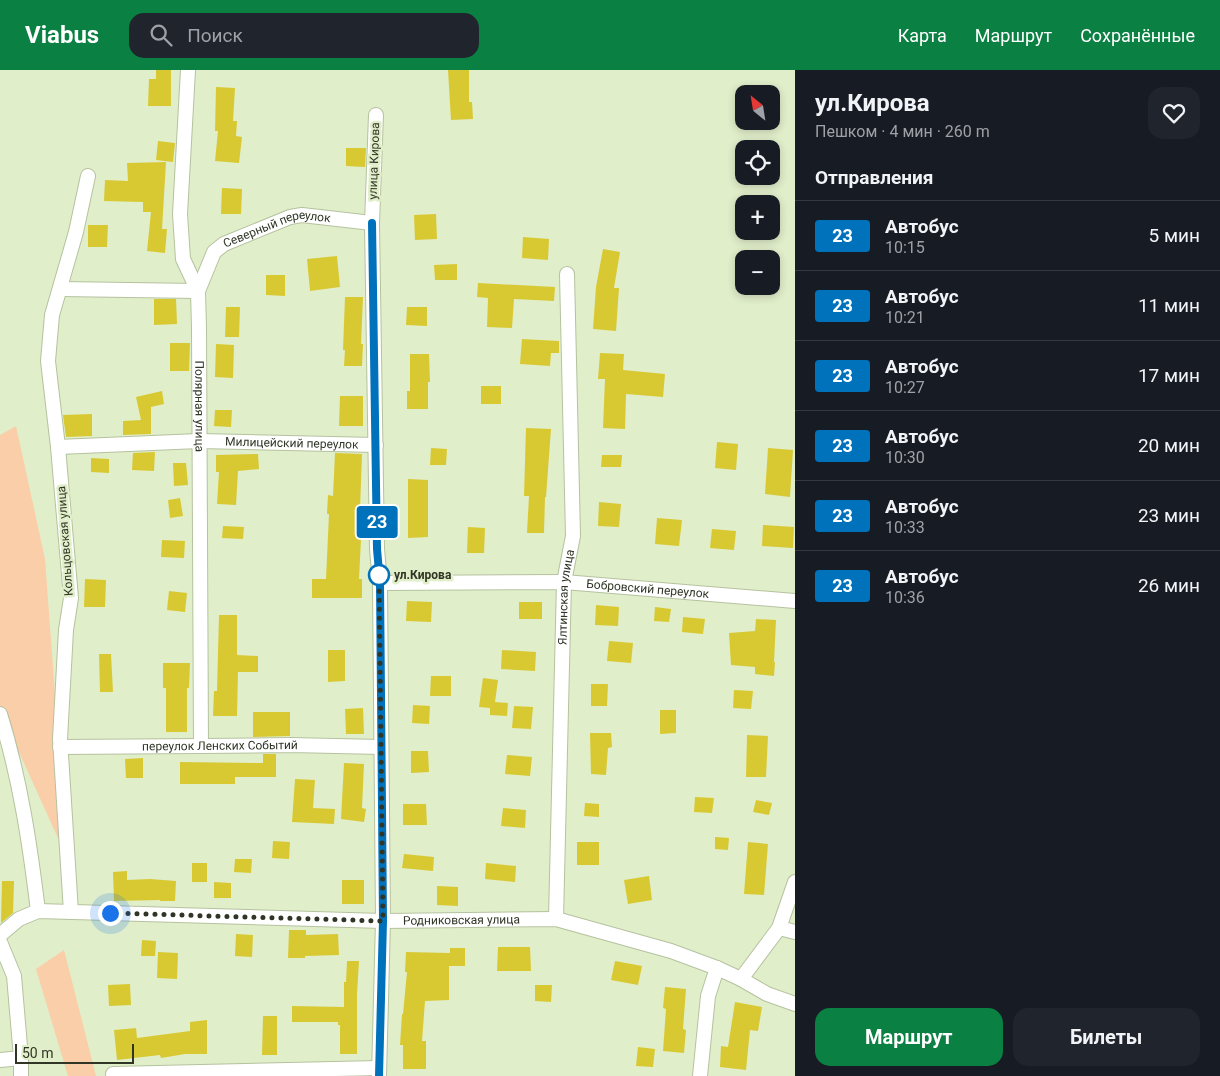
<!DOCTYPE html>
<html lang="ru">
<meta charset="utf-8">
<style>
:root{--surface:#171b24;--page:#20242c;--text:#f1f3f6;--muted:#9ea1a6;--line:#363941;--accent:#0b8043}
body{margin:0;font-family:Roboto,sans-serif;background:var(--page);color:var(--text);height:100vh;display:flex;flex-direction:column;font-size:19px;white-space:nowrap}
*{box-sizing:border-box;margin:0}
p{font-size:16px;color:var(--muted)}
.icon{flex:none;width:28px;height:28px;fill:none;stroke:currentColor;stroke-width:2;stroke-linecap:round;stroke-linejoin:round}
.map{position:relative;flex:1;overflow:hidden}
.drawer{display:flex;flex-direction:column;background:var(--surface);width:425px}
.drawer>*{flex:none}
.badge{padding:0 10px;border-radius:4px;font-size:18px;line-height:32px}
.needle{width:32px;rotate:330deg}
.fabs{position:absolute;left:735px;top:15px;display:grid;gap:10px}
.fabs a{display:grid;place-items:center;width:45px;height:45px;border-radius:10px;background:var(--surface);box-shadow:0 2px 8px #0003;font-size:25px}
.scale{position:absolute;left:15px;bottom:12px;width:119px;box-sizing:border-box;padding-left:5px;border:2px solid #303526;border-top:0;font-size:14px;line-height:18px;white-space:nowrap;color:#303526;-webkit-text-stroke:4px #e1eeca;paint-order:stroke}
.you{position:absolute;width:25px;height:25px;margin:-12px;border:4px solid #fff;border-radius:50%;background:#1a73e8;box-shadow:0 0 0 8px #1a73e833}
.map>.badge{position:absolute;translate:-50% -50%;box-shadow:0 0 0 2px #fff}
h2{padding:0 20px;font-size:19px;line-height:45px}
.round{display:grid;place-items:center;flex:none;width:52px;height:52px;border-radius:15px;background:var(--page)}
.headline{display:flex;align-items:center;justify-content:space-between;height:85px;padding:0 20px}
h1{font-size:24px;font-weight:700;line-height:38px}
.action{display:flex;gap:10px;margin-top:auto;padding:10px 20px}
.action a{flex:1;height:58px;border-radius:15px;background:var(--accent);color:#fff;font-size:20px;font-weight:700;line-height:58px;text-align:center}
.action a+a{background:var(--page);color:var(--text)}
ul{padding:0;list-style:none}
li{display:flex;align-items:center;gap:15px;height:70px;padding:0 20px;border-top:1px solid var(--line)}
li div{flex:1}
li b{display:block;font-size:19px}
li em{font-style:normal}
li .badge{min-width:55px;font-weight:700;text-align:center}
header{display:flex;align-items:center;gap:30px;box-sizing:border-box;height:70px;padding:0 25px;background:var(--accent);color:#fff}
header strong{font-size:24px}
nav{display:flex;gap:28px;margin-inline-start:auto;font-size:18px}
.search{width:350px;height:45px;background:var(--page);display:flex;align-items:center;gap:12px;box-sizing:border-box;padding:0 18px;border-radius:15px;color:var(--muted);font-size:19px}
main{display:flex;flex:1;min-height:0}
.map>svg:first-child{display:block}
.green{fill:#f9cea8}
.building{fill:#d8c933}
.lines{fill:none;stroke-linecap:round;stroke-linejoin:round}
.minor-casing{stroke:#b6c29f;stroke-width:16}
.minor{stroke:#fff;stroke-width:14}
.line-casing{stroke:#fff;stroke-width:11}
.line{stroke:#0072bc;stroke-width:8}
.walk{stroke:#303526;stroke-width:5;stroke-dasharray:0 9}
.stop-dot{fill:#fff;stroke:#0072bc;stroke-width:2.5}
.labels{text-anchor:middle;dominant-baseline:central;stroke-width:5;stroke-linejoin:round;paint-order:stroke}
.street-label{font-size:12px;fill:#303526;stroke:#e1eeca}
.stop-label{font-size:12px;font-weight:bold;fill:#303526;stroke:#e1eeca;text-anchor:start}
</style>
<header>
<strong>Viabus</strong>
<div class="search"><svg class="icon" aria-label="search" viewBox="0 0 24 24"><circle cx="10" cy="10" r="6"/><path d="M15 15l6 6"/></svg>Поиск</div>
<nav><a>Карта</a><a>Маршрут</a><a>Сохранённые</a></nav>
</header>
<main>
<div class="map">
<svg width="795" height="1006" viewBox="0 0 795 1006">
<rect width="100%" height="100%" fill="#e1eeca"/>
<g class="green">
<path d="M16,356L45,489L67,788L0,640V365Z"/>
<path d="M64,880L96,1006H68L36,899Z"/>
</g>
<g class="building">
<path d="M156,0H171V36H148L149,9H156Z"/>
<path d="M448,0H469V32H472L473,49L451,50Z"/>
<path d="M216,17L235,18L233,51H237L236,66L242,67L239,93L215,91L218,61H215Z"/>
<path d="M158,71L175,73L173,92L156,90Z"/>
<path d="M346,78H366L365,97L346,96Z"/>
<path d="M166,92L162,159H167L165,183L147,181L151,142H143V132L104,131L105,110L128,111L127,93Z"/>
<path d="M222,118L242,119L241,144H221Z"/>
<path d="M436,144L437,169L415,170L414,145Z"/>
<path d="M88,155H108L107,177H88Z"/>
<path d="M523,167L549,169L548,190L522,188Z"/>
<path d="M603,179L620,182L614,218H619L616,261L593,259L596,217Z"/>
<path d="M337,186L340,217L310,221L307,189Z"/>
<path d="M457,194V210H435L434,195Z"/>
<path d="M266,205H285V226L266,225Z"/>
<path d="M478,213L555,217L554,231L514,229L512,258L487,257L488,228L477,227Z"/>
<path d="M345,227H363L361,274H363L362,296H344L345,280H343Z"/>
<path d="M154,229H176L177,254L154,255Z"/>
<path d="M226,237H240L239,267H225Z"/>
<path d="M407,237H427V256L406,255Z"/>
<path d="M522,269L559,271V283H551L550,296L520,294Z"/>
<path d="M170,273H190L189,301H170Z"/>
<path d="M216,274L234,275L233,308L215,307Z"/>
<path d="M600,283L624,284L623,300L665,304L663,327L626,324L625,359L603,358L605,309H598Z"/>
<path d="M410,284H429L430,312H428V339H407V321H410Z"/>
<rect x="481" y="316" width="20" height="18"/>
<path d="M162,321L164,334L151,337V364L123,365V351L141,350L136,327Z"/>
<path d="M340,326H363V356H339Z"/>
<path d="M215,340H232L231,357L214,356Z"/>
<path d="M92,344V366L66,367L63,345Z"/>
<path d="M526,358L551,359L546,427H545L544,463H527L529,426H524Z"/>
<path d="M717,372L738,374L736,400L715,398Z"/>
<path d="M431,378L447,379L446,395H430Z"/>
<path d="M768,378L793,380L790,427L765,424Z"/>
<path d="M155,382L154,401L132,400L133,383Z"/>
<path d="M335,383L362,384L359,468L361,469L359,509H362V528H312V509H326L329,444H327L328,425L333,426Z"/>
<path d="M258,384L259,399L238,401L236,435L217,434L219,402H216V385Z"/>
<path d="M602,385H622L621,397H601Z"/>
<path d="M91,388L109,389V403L91,402Z"/>
<path d="M173,393H186L188,415L174,416Z"/>
<path d="M408,409L428,410V467L408,468Z"/>
<path d="M180,428L183,446L170,448L168,430Z"/>
<path d="M599,432L621,434L619,457L598,456Z"/>
<path d="M657,448L682,450L679,476L655,474Z"/>
<path d="M763,455L794,457L793,478L762,476Z"/>
<path d="M223,456L244,457L243,469L222,468Z"/>
<path d="M468,457L485,458L484,483H467Z"/>
<path d="M712,459L736,461L734,480L710,478Z"/>
<path d="M162,470L185,471L184,488L161,487Z"/>
<path d="M85,509L106,510L105,537H84Z"/>
<path d="M169,521L187,523L185,542L167,540Z"/>
<path d="M407,531L432,532L431,552L406,551Z"/>
<rect x="519" y="532" width="23" height="17"/>
<path d="M596,535L619,537L618,556L595,555Z"/>
<path d="M655,537L671,539L669,552L654,551Z"/>
<path d="M219,545H237V585L258,586V602H238L237,646H213L214,621H217Z"/>
<path d="M683,547L705,549L703,564L682,562Z"/>
<path d="M756,549L776,550L774,592H775L774,606L755,604V597L731,595L729,563L755,561Z"/>
<path d="M609,571L633,573L631,593L607,591Z"/>
<path d="M328,580H345V611L328,612Z"/>
<path d="M502,580L536,582L535,601L501,599Z"/>
<path d="M99,584H111L113,622H100Z"/>
<path d="M163,593H190L189,618H187V662H166V618H163Z"/>
<path d="M431,606H451V626H430Z"/>
<path d="M483,608L498,610L495,632L508,633L507,646L490,645V638L479,637Z"/>
<path d="M591,614H608L607,636H591Z"/>
<path d="M734,620L753,621L751,639L733,638Z"/>
<path d="M413,635L430,636L429,654L412,653Z"/>
<path d="M514,636L533,637L531,659L512,658Z"/>
<path d="M363,638L364,664H346L345,639Z"/>
<path d="M660,640H676V663L660,664Z"/>
<path d="M253,642H290V666L253,667Z"/>
<path d="M590,663H611L612,677L608,678L606,705L591,704Z"/>
<path d="M747,665L768,666L766,707H746Z"/>
<path d="M411,681H428L429,702L411,703Z"/>
<path d="M263,684H276V707H235V714H180V692L263,693Z"/>
<path d="M507,685L532,687L530,706L505,704Z"/>
<path d="M143,688V708H126L125,689Z"/>
<path d="M344,693L364,694L362,738L366,739L364,752L341,749Z"/>
<path d="M295,709L315,710L313,738L335,739L334,754L292,752Z"/>
<path d="M695,727L714,728L712,743L694,742Z"/>
<path d="M756,730L772,733L769,745L753,742Z"/>
<path d="M585,733L599,734V747L584,746Z"/>
<path d="M403,734H426L427,755H403Z"/>
<path d="M503,738L526,740L525,758L501,756Z"/>
<path d="M715,767L729,768L728,780L715,779Z"/>
<path d="M273,771L290,772L289,789L272,788Z"/>
<rect x="577" y="772" width="22" height="23"/>
<path d="M748,772L768,774L764,825L744,824Z"/>
<path d="M404,784L434,787L433,801L402,798Z"/>
<path d="M235,789H252L251,803L234,802Z"/>
<rect x="192" y="793" width="15" height="19"/>
<path d="M486,793L516,796L515,812L485,809Z"/>
<path d="M127,801V810L150,809L176,811L175,831H160V830L114,831L113,802Z"/>
<path d="M649,806L652,830L628,834L624,810Z"/>
<rect x="342" y="810" width="22" height="24"/>
<path d="M2,811H14L13,843L1,853Z"/>
<path d="M214,812L231,813V828H214Z"/>
<path d="M437,816L458,817V836L437,835Z"/>
<path d="M289,860H306V865L338,864L339,885L305,886V888H288Z"/>
<path d="M236,864L253,865L252,887L235,886Z"/>
<path d="M142,870L156,871L155,886H141Z"/>
<path d="M498,877H530L531,901H497Z"/>
<path d="M450,878H465V896H449V930L425,931L422,971H426V999H403V975H400L402,944H403L407,902H405L406,882L450,883Z"/>
<path d="M158,882L178,883L177,909L157,908Z"/>
<path d="M347,891H359L357,924V984H340V955H338V952H292V936L344,937V912H346Z"/>
<path d="M615,891L642,896L638,915L611,910Z"/>
<path d="M130,914L131,935L109,936L108,915Z"/>
<path d="M535,915H552L551,932L535,931Z"/>
<path d="M665,917L686,919L683,959L686,960L684,983L663,981L666,939L663,938Z"/>
<path d="M735,932L762,937L758,961L750,960L746,1000L720,997L721,976L728,977Z"/>
<path d="M263,946H277V985H262Z"/>
<path d="M207,950V984H185L161,988L160,985L117,990L114,960L136,958L137,968L190,961V952Z"/>
<path d="M638,977L655,979L653,997L636,996Z"/>
</g>
<g class="lines">
<defs>
<g id="minor">
<path id="s1" d="M188,0L180,144L183,189L198,221L199,258L201,676"/>
<path d="M376,45L372,153L377,479L380,513L383,851L379,1006"/>
<path id="s2" d="M60,219L198,221L214,182L224,174L290,147L302,145L372,153"/>
<path id="s3" d="M58,377L199,371L376,375"/>
<path id="s4" d="M380,513L564,512L795,531"/>
<path d="M0,644C20,708 30,775 38,841"/>
<path id="s5" d="M60,677L201,676L291,675L381,677"/>
<path d="M71,842L60,669L66,560L71,528L58,377L48,291L52,245L76,162L88,106"/>
<path id="s6" d="M556,849L564,512L573,466L567,204"/>
<path d="M779,858L795,862"/>
<path id="s7" d="M0,865L19,849L38,841L383,851L556,849L671,881L717,898L741,909L767,924L795,934"/>
<path d="M0,872L14,906L21,988V1006"/>
<path d="M741,909L779,858L795,812"/>
<path d="M0,990L21,988"/>
<path d="M113,1004L379,998"/>
<path d="M700,1006L708,926L717,898"/>
</g>
</defs>
<use href="#minor" class="minor-casing"/>
<use href="#minor" class="minor"/>
</g>
<g class="lines">
<defs>
<path id="line" d="M372,153L377,479L380,513L383,851L379,1006"/>
</defs>
<use href="#line" class="line-casing"/>
<use href="#line" class="line"/>
<path class="walk" d="M110,843L383,851L379,505"/>
</g>
<circle class="stop-dot" cx="379" cy="505" r="10"/>
<g class="labels">
<g class="street-label">
<text transform="translate(374 91) rotate(-88)">улица Кирова</text>
<text stroke="none"><textPath href="#s2" startOffset="249">Северный переулок</textPath></text>
<text stroke="none"><textPath href="#s1" startOffset="340">Полярная улица</textPath></text>
<text stroke="none"><textPath href="#s3" startOffset="234">Милицейский переулок</textPath></text>
<text transform="translate(65 471) rotate(-94)">Кольцовская улица</text>
<text stroke="none"><textPath href="#s4" startOffset="268">Бобровский переулок</textPath></text>
<text stroke="none"><textPath href="#s6" startOffset="322">Ялтинская улица</textPath></text>
<text stroke="none"><textPath href="#s5" startOffset="160">переулок Ленских Событий</textPath></text>
<text stroke="none"><textPath href="#s7" startOffset="469">Родниковская улица</textPath></text>
</g>
<g class="stop-label">
<text x="394" y="505">ул.Кирова</text>
</g>
</g>
</svg>
<div class="fabs">
<a><svg class="needle" viewBox="-14 -14 28 28"><path d="M0-13l5 13h-10z" fill="#e53935"/><path d="M0 13l5-13h-10z" fill="#9ea1a6"/></svg></a>
<a><svg class="icon" aria-label="locate" viewBox="0 0 24 24"><circle cx="12" cy="12" r="6"/><path d="M12 2v4M12 18v4M2 12h4M18 12h4"/></svg></a>
<a>+</a>
<a>−</a>
</div>
<div class="scale">50 m</div>
<div class="you" style="left:110px;top:843px"></div>
<b class="badge" style="left:377px;top:452px;background:#0072bc;color:#fff">23</b>
</div>
<section class="drawer">
<div class="headline"><div><h1>ул.Кирова</h1><p>Пешком · 4 мин · 260 m</p></div><a class="round"><svg class="icon" aria-label="heart" viewBox="0 0 24 24"><path d="M12 20l-8-8c-3-5 5-10 8-4 3-6 11-1 8 4z"/></svg></a></div>
<h2>Отправления</h2>
<ul>
<li><span class="badge" style="background:#0072bc;color:#fff">23</span><div><b>Автобус</b><p>10:15</p></div><em>5 мин</em></li>
<li><span class="badge" style="background:#0072bc;color:#fff">23</span><div><b>Автобус</b><p>10:21</p></div><em>11 мин</em></li>
<li><span class="badge" style="background:#0072bc;color:#fff">23</span><div><b>Автобус</b><p>10:27</p></div><em>17 мин</em></li>
<li><span class="badge" style="background:#0072bc;color:#fff">23</span><div><b>Автобус</b><p>10:30</p></div><em>20 мин</em></li>
<li><span class="badge" style="background:#0072bc;color:#fff">23</span><div><b>Автобус</b><p>10:33</p></div><em>23 мин</em></li>
<li><span class="badge" style="background:#0072bc;color:#fff">23</span><div><b>Автобус</b><p>10:36</p></div><em>26 мин</em></li>
</ul>
<div class="action"><a>Маршрут</a><a>Билеты</a></div>
</section>
</main>
